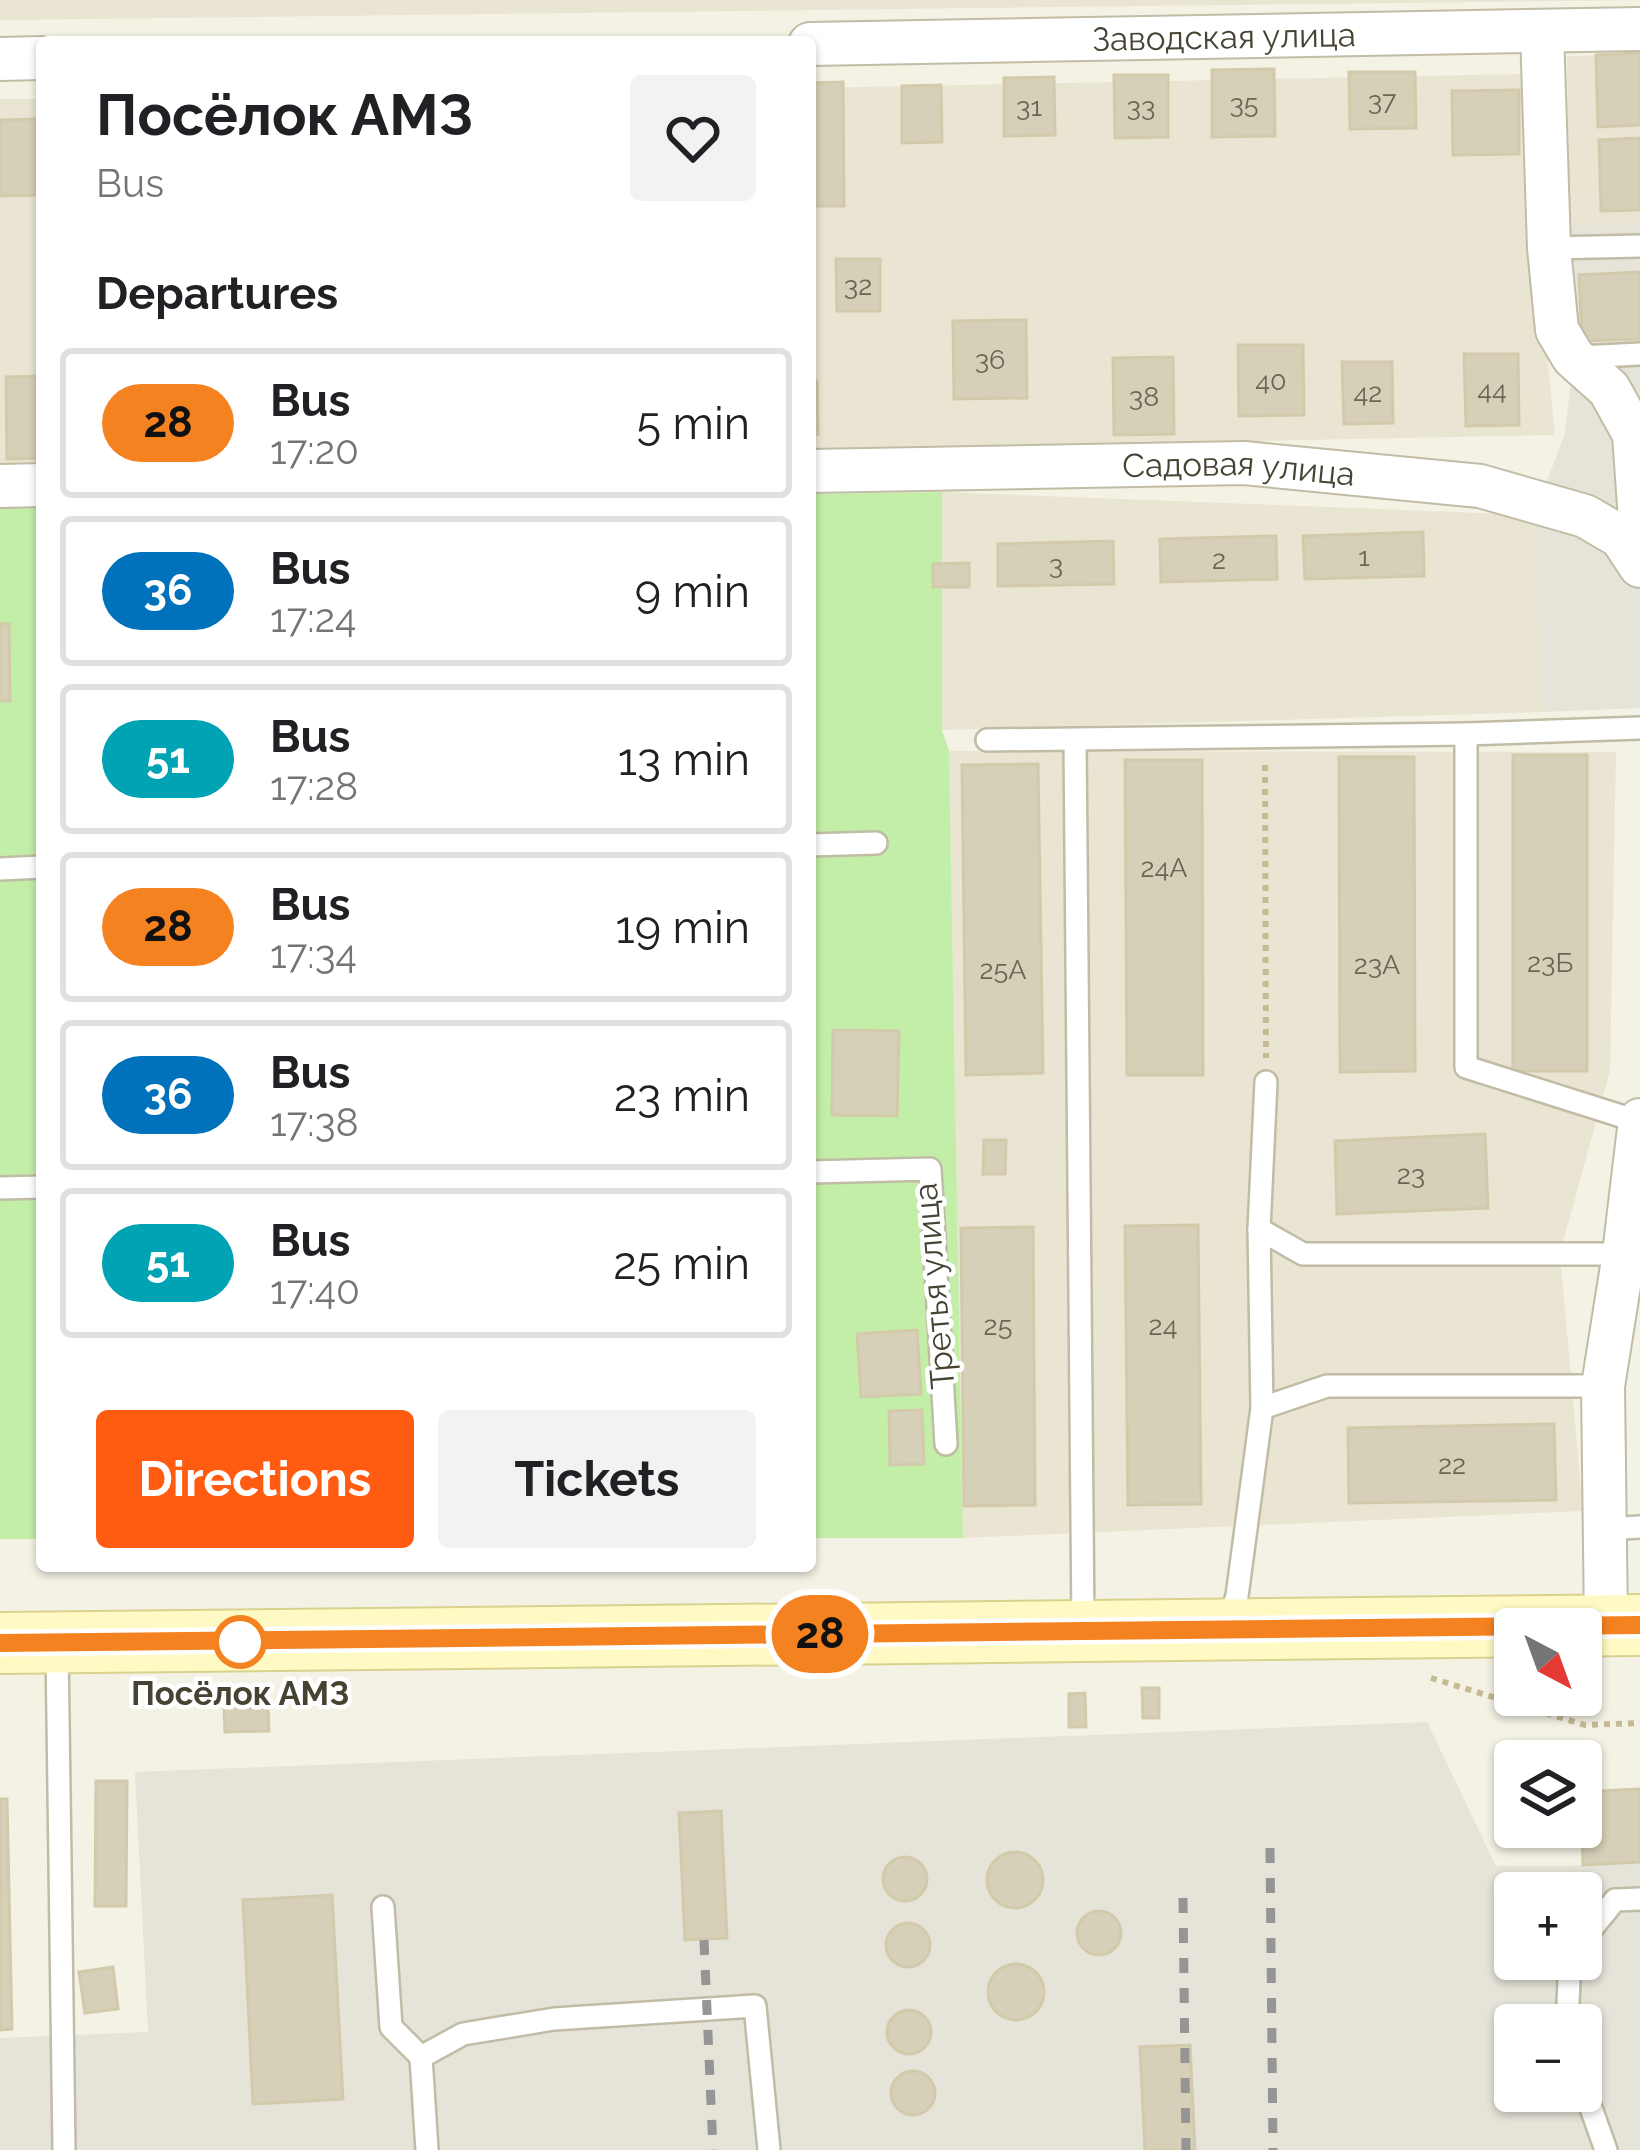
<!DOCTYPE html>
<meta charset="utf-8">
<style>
:root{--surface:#fff;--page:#f2f2f2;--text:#202124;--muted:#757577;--line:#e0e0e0;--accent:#ff5b11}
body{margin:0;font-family:Raleway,sans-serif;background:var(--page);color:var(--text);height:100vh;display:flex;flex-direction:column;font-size:45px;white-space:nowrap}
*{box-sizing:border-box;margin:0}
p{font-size:39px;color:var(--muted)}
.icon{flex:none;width:66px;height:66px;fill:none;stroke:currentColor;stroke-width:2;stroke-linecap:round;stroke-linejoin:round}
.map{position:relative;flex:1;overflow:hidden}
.details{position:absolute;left:36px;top:36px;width:780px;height:1536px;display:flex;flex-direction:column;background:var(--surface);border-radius:12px;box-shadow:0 3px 9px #0004}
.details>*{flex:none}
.badge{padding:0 24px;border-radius:39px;font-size:42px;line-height:78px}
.needle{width:78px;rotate:139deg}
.buttons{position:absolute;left:1494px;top:1608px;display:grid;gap:24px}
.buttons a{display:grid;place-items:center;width:108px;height:108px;border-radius:12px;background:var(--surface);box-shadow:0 3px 9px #0004;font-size:60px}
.map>.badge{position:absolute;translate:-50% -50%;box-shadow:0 0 0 6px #fff}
h2{padding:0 60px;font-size:45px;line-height:108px}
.round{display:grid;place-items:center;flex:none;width:126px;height:126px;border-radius:12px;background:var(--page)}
.overview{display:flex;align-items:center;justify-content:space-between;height:204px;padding:0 60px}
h1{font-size:57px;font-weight:700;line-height:90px}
.action{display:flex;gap:24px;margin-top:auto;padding:24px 60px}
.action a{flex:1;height:138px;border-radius:12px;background:var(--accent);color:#fff;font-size:48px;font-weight:700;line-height:138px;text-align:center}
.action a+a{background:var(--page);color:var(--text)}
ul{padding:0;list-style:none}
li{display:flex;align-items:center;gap:36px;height:150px;margin:0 24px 18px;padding:0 36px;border:6px solid var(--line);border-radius:12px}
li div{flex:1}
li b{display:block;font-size:45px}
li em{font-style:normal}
li .badge{min-width:132px;font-weight:700;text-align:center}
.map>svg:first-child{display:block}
.residential{fill:#e9e5d2}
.industrial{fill:#e6e3d9;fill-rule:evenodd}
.green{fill:#c3eea8}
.building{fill:#d7d0b8;stroke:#d3caab;stroke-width:3}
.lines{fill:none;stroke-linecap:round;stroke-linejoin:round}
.lane-casing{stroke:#c1bca6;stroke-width:26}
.street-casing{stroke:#c1bca6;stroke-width:46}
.secondary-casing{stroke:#d9d28e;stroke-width:64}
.path{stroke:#c4bb95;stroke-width:6;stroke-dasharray:6 6;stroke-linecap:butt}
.lane{stroke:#fff;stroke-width:21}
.street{stroke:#fff;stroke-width:42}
.secondary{stroke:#fffac4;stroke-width:60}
.rail{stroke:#959595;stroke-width:9;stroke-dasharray:15 15;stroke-linecap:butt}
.line-casing{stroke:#fff;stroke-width:27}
.line{stroke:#f58220;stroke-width:18}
.stop-dot{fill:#fff;stroke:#f58220;stroke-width:6}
.labels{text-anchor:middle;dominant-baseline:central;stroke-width:9;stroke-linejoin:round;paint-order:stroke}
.number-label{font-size:27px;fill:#6b6654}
.street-label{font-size:33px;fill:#474333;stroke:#fff}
.stop-label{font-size:33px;font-weight:bold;fill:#474333;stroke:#fff}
</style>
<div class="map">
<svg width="1640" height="2150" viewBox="0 0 1640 2150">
<rect width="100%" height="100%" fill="#f4f2e4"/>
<g class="residential">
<path d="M0,0H1640L0,20Z"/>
<path d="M1640,55V225H1570L1567,56Z"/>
<path d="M1520,74L1555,435L810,450V88Z"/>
<path d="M0,99H42V465L0,466Z"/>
<path d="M942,492L1534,515L1543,712L942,730Z"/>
<path d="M949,751L1616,752L1610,1071L1560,1253L1583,1511L963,1538Z"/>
</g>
<g class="industrial">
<path d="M1570,225H1640V708L1543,712L1534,515L1564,436L1576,347Z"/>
<path d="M1427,1722L1496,1866L1582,1865L1581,1792L1640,1789V2150H0V2038L148,2032L135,1772ZM1515,1893H1581V1959H1515ZM1515,2025H1581V2091H1515Z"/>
</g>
<g class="green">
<path d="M942,492V730L949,751L963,1538H810V494Z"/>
<path d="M42,507V1539H0V508Z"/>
</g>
<g class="building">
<path d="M1640,53V125L1598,127L1596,55Z"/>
<path d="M1274,69L1275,136L1212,137V70Z"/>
<path d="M1349,72H1415L1416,128L1350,129Z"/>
<path d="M1114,75H1168V137L1115,138Z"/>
<path d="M1054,77L1055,135L1004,136V78Z"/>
<path d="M843,82L844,206H810V83Z"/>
<path d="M941,85L942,142L902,143V86Z"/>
<path d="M1519,90V154L1453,155L1452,91Z"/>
<path d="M42,119V195L0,196V120Z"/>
<path d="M1640,138V210L1601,211L1599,140Z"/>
<path d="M836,259H880V311H837Z"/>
<path d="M1640,272V339L1582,341L1579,275Z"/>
<path d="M1026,320L1027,398L954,399L953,321Z"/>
<path d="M1238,345H1303L1304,415L1239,416Z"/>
<path d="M1464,354H1518L1519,425L1466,426Z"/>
<path d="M1173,357L1174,434L1114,435L1113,358Z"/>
<path d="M1342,362H1392L1393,423L1344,424Z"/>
<path d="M42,376V458L7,459L6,377Z"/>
<path d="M810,381H817L818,434H810Z"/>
<path d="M1423,532L1424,576L1305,579L1303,536Z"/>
<path d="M1276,536L1277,579L1161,582L1160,539Z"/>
<path d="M1113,541L1114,584L998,586V544Z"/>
<path d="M969,563V587H933V564Z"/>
<path d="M0,624H9L10,701H0Z"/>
<rect x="1513" y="755" width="74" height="316"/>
<path d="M1339,757H1414L1415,1071L1340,1072Z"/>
<path d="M1125,760H1202L1203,1075H1127Z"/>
<path d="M1038,764L1043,1073L966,1075L962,765Z"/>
<path d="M833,1030L899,1031L897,1116L832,1115Z"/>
<path d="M1485,1134L1488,1208L1337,1214L1335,1141Z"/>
<path d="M984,1140H1006L1005,1174H983Z"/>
<path d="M1198,1225L1201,1504L1128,1505L1125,1226Z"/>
<path d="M1033,1227L1035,1505L964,1506L961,1228Z"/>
<path d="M917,1330L921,1394L861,1397L857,1334Z"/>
<path d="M922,1410L924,1464L890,1465L889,1411Z"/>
<path d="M1554,1424L1556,1500L1349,1503L1348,1428Z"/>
<path d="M1142,1688H1159V1718H1143Z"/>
<path d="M1085,1693L1086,1727H1069V1694Z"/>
<path d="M268,1707L269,1731L225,1732L224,1708Z"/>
<path d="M96,1781H127L126,1906H95Z"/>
<path d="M1640,1789V1862L1583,1865L1581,1792Z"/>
<path d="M0,1799H7L12,2029L0,2030Z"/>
<path d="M721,1811L727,1938L685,1940L679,1813Z"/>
<circle cx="1015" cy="1880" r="28"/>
<circle cx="905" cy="1879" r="22"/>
<path d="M332,1895L343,2099L253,2104L243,1900Z"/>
<circle cx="1099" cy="1933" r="22"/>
<circle cx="908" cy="1945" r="22"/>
<circle cx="1016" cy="1992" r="28"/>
<path d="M113,1967L118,2009L85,2013L79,1972Z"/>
<circle cx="909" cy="2032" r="22"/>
<path d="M1190,2045L1195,2150H1145L1140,2047Z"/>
<circle cx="913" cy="2093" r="22"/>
</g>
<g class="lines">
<defs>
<g id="lane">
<path d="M1549,248L1640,246"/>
<path d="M1579,357L1640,354"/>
<path d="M1466,734V1067L1640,1122"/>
<path d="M987,740L1466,734L1640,728"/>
<path d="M1075,740L1083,1628"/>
<path d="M810,845L876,843"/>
<path d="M0,869L42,867"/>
<path d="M810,1172L930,1169L946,1444"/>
<path d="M0,1188L42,1187"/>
<path d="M1259,1229L1303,1254H1624"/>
<path d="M1262,1408L1327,1386H1603"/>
<path d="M1605,1529L1640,1527"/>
<path d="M1228,1624L1237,1596L1262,1408L1259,1229L1266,1082"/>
<path d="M57,1647L64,2150"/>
<path d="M383,1907L391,2027L421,2057"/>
<path d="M1581,1942L1615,1900L1640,1899"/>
<path d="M1567,2025L1570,1959"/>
<path d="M1581,2080L1606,2150"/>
<path d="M427,2150L421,2057L463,2034L554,2019L755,2006L769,2150"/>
</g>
<g id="street">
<path d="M1542,31L1549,248L1557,330L1573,357L1609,389L1634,434L1640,520"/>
<path id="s1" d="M810,44L1640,29"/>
<path d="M0,59L42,58"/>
<path id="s2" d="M810,471L1244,463L1480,486L1585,516L1621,537L1640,566"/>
<path d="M0,486L42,485"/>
<path d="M1606,1625L1603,1386L1624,1254L1640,1120"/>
</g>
<path id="secondary" d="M0,1643L1640,1625"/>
</defs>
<use href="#lane" class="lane-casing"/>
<use href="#street" class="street-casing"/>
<use href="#secondary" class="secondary-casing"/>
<g class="path">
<path d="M1265,765L1266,1058"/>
<path d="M1431,1678L1585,1725L1640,1723"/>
</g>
<use href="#lane" class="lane"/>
<use href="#street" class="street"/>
<use href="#secondary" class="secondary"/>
<g class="rail">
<path d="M1270,1848L1273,2150"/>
<path d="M1183,1898L1186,2150"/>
<path d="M704,1940L713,2150"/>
</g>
</g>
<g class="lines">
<defs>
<path id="line" d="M0,1643L1640,1625"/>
</defs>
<use href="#line" class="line-casing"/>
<use href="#line" class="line"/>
</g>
<circle class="stop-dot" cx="240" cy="1642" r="24"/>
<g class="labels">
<g class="number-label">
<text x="1382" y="100">37</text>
<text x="1244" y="103">35</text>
<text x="1029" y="106">31</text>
<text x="1141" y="106">33</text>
<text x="858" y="285">32</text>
<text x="990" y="359">36</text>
<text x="1271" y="380">40</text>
<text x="1492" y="389">44</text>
<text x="1368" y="392">42</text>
<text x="1144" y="396">38</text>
<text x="1364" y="556">1</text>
<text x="1219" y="559">2</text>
<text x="1056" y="564">3</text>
<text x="1164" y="867">24А</text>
<text x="1550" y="962">23Б</text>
<text x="1377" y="964">23А</text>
<text x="1003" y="969">25А</text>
<text x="1411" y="1174">23</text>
<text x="998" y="1325">25</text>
<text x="1163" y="1325">24</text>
<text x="1452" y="1464">22</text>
</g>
<g class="street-label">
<text stroke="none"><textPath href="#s1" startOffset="414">Заводская улица</textPath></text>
<text stroke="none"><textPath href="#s2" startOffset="429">Садовая улица</textPath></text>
<text transform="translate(934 1286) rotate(-95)">Третья улица</text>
</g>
<g class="stop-label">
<text x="240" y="1693">Посёлок АМЗ</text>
</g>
</g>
</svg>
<div class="buttons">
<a><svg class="needle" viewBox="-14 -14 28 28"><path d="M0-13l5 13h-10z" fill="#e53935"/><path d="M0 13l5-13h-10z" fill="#757577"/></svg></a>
<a><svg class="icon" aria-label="layers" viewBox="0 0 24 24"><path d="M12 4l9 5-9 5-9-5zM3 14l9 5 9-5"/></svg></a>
<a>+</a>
<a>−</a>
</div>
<b class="badge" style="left:820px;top:1634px;background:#f58220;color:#111">28</b>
<section class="details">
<div class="overview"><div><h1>Посёлок АМЗ</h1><p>Bus</p></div><a class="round"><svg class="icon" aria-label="heart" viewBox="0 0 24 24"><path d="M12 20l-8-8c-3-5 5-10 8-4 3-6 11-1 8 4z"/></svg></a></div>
<h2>Departures</h2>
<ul>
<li><span class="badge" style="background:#f58220;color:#111">28</span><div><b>Bus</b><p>17:20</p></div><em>5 min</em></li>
<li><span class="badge" style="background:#0072bc;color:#fff">36</span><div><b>Bus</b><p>17:24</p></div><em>9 min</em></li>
<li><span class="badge" style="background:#00a3b4;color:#fff">51</span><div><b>Bus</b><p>17:28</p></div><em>13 min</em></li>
<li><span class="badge" style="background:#f58220;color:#111">28</span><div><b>Bus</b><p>17:34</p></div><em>19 min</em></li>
<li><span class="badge" style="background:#0072bc;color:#fff">36</span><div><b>Bus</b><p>17:38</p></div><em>23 min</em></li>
<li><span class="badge" style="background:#00a3b4;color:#fff">51</span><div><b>Bus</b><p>17:40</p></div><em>25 min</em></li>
</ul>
<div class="action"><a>Directions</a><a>Tickets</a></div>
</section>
</div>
